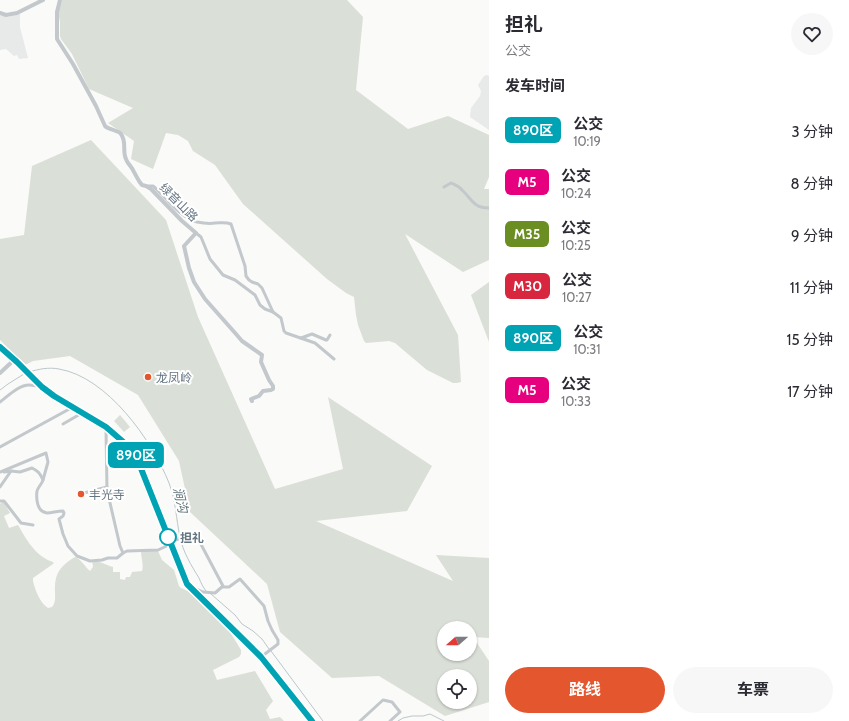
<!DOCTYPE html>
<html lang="zh">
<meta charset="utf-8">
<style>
:root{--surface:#fff;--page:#f7f7f7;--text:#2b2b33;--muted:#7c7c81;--accent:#e4572e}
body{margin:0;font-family:Cabin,"Noto Sans SC",sans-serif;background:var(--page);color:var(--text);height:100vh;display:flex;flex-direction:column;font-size:15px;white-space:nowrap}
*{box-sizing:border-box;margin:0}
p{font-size:13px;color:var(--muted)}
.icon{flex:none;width:22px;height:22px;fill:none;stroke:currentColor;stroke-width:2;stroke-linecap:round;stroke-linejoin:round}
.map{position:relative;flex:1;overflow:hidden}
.side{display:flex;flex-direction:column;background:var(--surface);width:360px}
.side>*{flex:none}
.badge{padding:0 8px;border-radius:6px;font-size:14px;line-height:26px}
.needle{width:26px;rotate:249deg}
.tools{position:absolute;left:437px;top:621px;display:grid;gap:8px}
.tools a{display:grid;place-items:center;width:40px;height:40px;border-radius:50%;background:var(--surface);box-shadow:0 1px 3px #0004;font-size:20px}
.map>.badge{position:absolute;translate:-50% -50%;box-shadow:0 0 0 2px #fff}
h2{padding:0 16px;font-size:15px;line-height:36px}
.round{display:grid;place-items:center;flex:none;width:42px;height:42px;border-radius:21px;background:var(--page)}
.head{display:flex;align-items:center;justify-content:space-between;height:68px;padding:0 16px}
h1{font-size:19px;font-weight:700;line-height:30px}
.primary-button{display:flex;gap:8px;margin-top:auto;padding:8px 16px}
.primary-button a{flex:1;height:46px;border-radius:24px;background:var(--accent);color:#fff;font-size:16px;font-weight:700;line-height:46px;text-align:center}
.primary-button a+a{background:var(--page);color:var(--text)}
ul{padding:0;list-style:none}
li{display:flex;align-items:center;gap:12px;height:52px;padding:0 16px}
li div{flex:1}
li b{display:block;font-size:15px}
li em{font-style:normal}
li .badge{min-width:44px;font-weight:700;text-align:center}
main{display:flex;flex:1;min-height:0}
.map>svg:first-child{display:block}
.built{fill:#e8e9e9}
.green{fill:#dadfd7;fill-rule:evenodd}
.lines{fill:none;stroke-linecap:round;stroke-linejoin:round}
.stream{stroke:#bbc7cb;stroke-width:1}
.trunk-casing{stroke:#b4b9bd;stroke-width:6}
.minor{stroke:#c3c8cc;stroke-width:3}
.tertiary{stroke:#c3c8cc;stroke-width:4}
.trunk{stroke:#fff;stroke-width:5}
.line-casing{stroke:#fff;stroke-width:9}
.line{stroke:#00a3b4;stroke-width:6}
.poi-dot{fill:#e4572e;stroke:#fff;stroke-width:1.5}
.stop-dot{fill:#fff;stroke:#00a3b4;stroke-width:2}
.labels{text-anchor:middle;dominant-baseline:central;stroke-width:4;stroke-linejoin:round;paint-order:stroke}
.street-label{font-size:12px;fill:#657683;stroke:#fff}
.poi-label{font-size:12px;fill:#657683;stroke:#fff;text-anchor:start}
.stop-label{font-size:12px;font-weight:bold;fill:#657683;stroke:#fff;text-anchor:start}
.water-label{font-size:13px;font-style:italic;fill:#60757c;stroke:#fff}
</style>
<main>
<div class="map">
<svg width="489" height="721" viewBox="0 0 489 721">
<rect width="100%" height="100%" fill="#fafaf8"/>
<g class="built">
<path d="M20,14V27L28,58L19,59L17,55L14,56L6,49L0,50V15L8,17Z"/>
<path d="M487,75L489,76V130L470,117L471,108L480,96L481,91L478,85L484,76Z"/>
</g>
<g class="green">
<path d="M62,0H347L363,17L356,90L408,129L448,116L489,135V177L484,189H489V260L463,272L405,234L458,335L461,382L457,383H453L427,370L421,365L395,343L389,341L366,343L364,341L358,325L356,315L354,297L346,293L327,279L243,204L215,165L193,151L188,141L178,135L166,133L153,169L131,159L134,141L108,123L133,108L89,89L72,54L61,39L60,36V22L58,11Z"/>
<path d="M91,140L166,220L198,317L275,489L343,469L328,397L432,466L407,511L316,521L453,581L436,555L489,558V638L473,637L489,661V702L445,716L379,676L332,678L280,632L267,584L190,512L179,461L138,395L70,356L33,361L25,365L0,340V239L24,235L32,166ZM444,628H470V654H444ZM444,676H470V702H444Z"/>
<path d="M489,282V342L471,295Z"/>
<path d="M120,415L130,427L124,432L114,421Z"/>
<path d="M3,501L10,513L4,516L9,528L18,525C25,537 33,552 46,559C49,561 52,561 54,563L53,564L33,578V581C35,590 40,603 48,608L52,607C56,602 55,598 55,592C54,574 60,566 75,557C81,559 85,567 90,571L93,567L92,560C100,561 106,565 113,567V572H120V579L125,580L126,577H130L132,572L142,571C144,565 141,558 141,551H158L162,560L174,570L179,586L181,588L192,593L198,598L227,627L241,650V654L239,657L213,670L217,680L255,671L273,701L266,710L270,719L280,717L284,721H0V504Z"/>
</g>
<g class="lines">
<g class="stream">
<path d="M29,372C39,369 49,367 59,369C107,377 152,440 169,483C176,501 176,519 180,537C183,552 191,565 199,578C201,583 203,587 206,591"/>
<path d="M0,390L8,384L24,374"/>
<path d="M211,594L235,615L242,624L253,631L262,639L269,649"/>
<path d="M271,651L323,721"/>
<path d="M398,721L403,718L412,716H423L430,714L444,721"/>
</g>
<defs>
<path id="trunk" d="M0,347L17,362L38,384L47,391C70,407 95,419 117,437C124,443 131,448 136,456L187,584L261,657L312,721"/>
</defs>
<use href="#trunk" class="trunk-casing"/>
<g class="minor">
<path d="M147,186H153C167,198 179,217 197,222C202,223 209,224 215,223C221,223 226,222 231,224L245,266L246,276L249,280L252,282L258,284L262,288L273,312"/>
<path d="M444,187L451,183C455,185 459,186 462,190C472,199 473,208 489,208"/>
<path d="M196,233L201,237L210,259L223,275L235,280L255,295L260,305L265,309L273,312L281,318L284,331L286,333L315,343L334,359"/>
<path d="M301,338L312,334L326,340H327L330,335"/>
<path d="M0,402C8,396 19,385 29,385C33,385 35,386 39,386"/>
<path d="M63,424L82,413"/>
<path d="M106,429L107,490L120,546L123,553"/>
<path d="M0,447L73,407"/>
<path d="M11,471L20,472L32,468C38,471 40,473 43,480C42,484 38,487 37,491C36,499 37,512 47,513C52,513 57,511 63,511L64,513L63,516L59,519L63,534L68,546L77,556L90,561L102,560L108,558H117L123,553L127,551L158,550L171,544"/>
<path d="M0,472L46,453L48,462L43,480"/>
<path d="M0,487L11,471L4,472"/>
<path d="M84,493L107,487"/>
<path d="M0,501H4L21,523L33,525"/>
<path d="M170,542L195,533L223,586L215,593L203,592L192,587"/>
<path d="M222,587H229L240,579L264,606L268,621L272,630L278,640V644L261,657"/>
<path d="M360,721L383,700L392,702L400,712L390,721"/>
</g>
<g class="tertiary">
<path d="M60,0L57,12V39L73,64L96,106L105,126C109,130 118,130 121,134C127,142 122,151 126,159C127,163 132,167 134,172C137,177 138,181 142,185L146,186L151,189L182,221L196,233L184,246L189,268L194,282L205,299L236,334L242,341L262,355L261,362L269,380L273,386V389L271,390L263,391L259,396L251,399L252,401"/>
<path d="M0,13L6,15L17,13L43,0"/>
<path d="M0,373L15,359"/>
</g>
<use href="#trunk" class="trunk"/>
</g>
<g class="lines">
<defs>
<path id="line" d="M0,347L17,362L42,387L54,396L106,427L128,446L136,456L187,584L261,657L312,721"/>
</defs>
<use href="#line" class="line-casing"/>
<use href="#line" class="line"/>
</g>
<g class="poi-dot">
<circle cx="148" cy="377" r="4"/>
<circle cx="81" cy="494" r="4"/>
</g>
<circle class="stop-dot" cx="168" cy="537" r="8"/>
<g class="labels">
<g class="street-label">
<text transform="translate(179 202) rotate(45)">绿音山路</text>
</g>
<g class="poi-label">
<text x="156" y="377">龙凤岭</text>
<text x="89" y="494">丰光寺</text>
</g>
<g class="stop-label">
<text x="180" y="537">担礼</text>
</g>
<g class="water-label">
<text transform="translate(181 500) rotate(77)">涧沟</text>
</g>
</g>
</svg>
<div class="tools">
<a><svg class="needle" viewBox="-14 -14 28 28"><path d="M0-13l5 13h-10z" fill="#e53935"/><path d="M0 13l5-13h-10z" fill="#7c7c81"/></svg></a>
<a><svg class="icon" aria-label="locate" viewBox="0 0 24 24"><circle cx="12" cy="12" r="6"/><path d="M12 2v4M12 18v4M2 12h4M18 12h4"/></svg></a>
</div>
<b class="badge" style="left:136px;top:455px;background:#00a3b4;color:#fff">890区</b>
</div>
<section class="side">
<div class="head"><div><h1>担礼</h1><p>公交</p></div><a class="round"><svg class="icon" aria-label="heart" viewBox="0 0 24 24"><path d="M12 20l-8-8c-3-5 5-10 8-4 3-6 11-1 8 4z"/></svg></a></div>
<h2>发车时间</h2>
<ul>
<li><span class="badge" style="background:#00a3b4;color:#fff">890区</span><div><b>公交</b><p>10:19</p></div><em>3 分钟</em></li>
<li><span class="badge" style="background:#e6007e;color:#fff">M5</span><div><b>公交</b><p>10:24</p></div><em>8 分钟</em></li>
<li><span class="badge" style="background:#6b8e23;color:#fff">M35</span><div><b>公交</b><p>10:25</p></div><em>9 分钟</em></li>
<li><span class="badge" style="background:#d7263d;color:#fff">M30</span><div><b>公交</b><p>10:27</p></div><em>11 分钟</em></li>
<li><span class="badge" style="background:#00a3b4;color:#fff">890区</span><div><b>公交</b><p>10:31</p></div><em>15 分钟</em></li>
<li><span class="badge" style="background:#e6007e;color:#fff">M5</span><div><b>公交</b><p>10:33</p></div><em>17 分钟</em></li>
</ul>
<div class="primary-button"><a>路线</a><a>车票</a></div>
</section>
</main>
